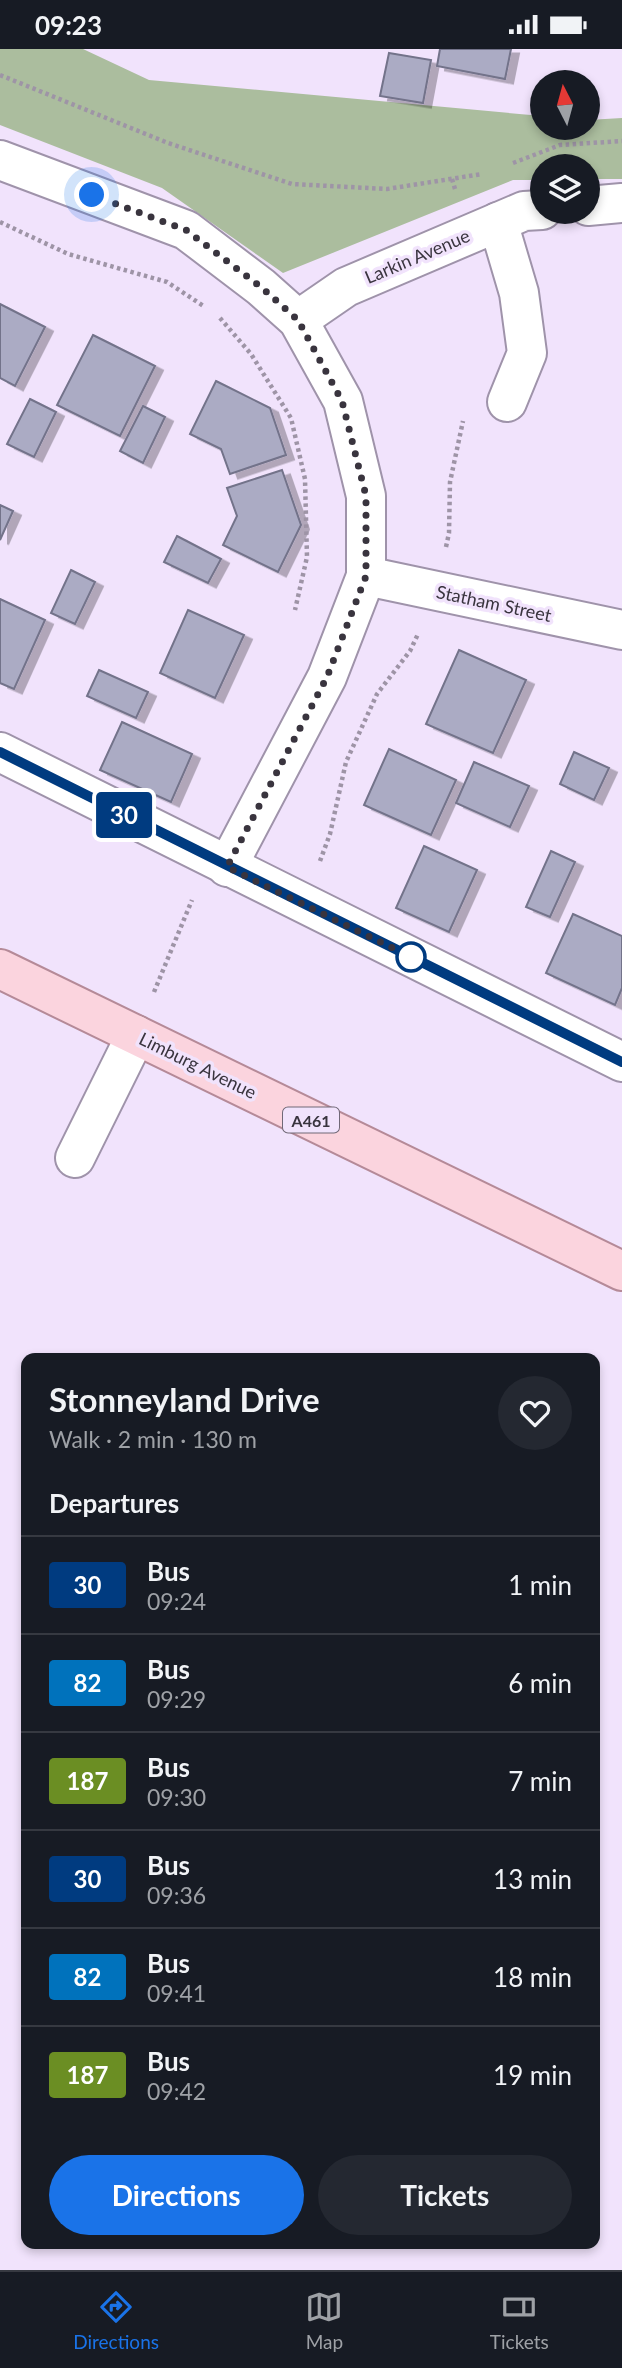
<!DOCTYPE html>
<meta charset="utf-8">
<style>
:root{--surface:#171b24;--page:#242831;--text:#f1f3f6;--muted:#9ea1a6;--line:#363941;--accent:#1a73e8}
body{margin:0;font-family:Lato,sans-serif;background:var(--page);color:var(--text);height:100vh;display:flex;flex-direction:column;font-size:26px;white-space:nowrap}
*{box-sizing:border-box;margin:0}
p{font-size:23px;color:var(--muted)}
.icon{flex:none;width:38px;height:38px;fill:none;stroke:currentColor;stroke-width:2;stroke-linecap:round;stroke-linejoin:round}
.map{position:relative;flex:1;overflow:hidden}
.side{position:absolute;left:21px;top:1304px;width:579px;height:896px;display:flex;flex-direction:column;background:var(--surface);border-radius:14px;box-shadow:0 4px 10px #0003}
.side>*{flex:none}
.badge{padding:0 14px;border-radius:5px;font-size:24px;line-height:46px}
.needle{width:46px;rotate:354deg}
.fabs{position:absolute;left:530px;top:21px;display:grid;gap:14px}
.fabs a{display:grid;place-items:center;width:70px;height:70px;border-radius:50%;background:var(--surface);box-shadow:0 4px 10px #0003;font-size:35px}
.you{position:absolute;width:35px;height:35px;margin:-18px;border:5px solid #fff;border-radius:50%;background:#1a73e8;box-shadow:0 0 0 10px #1a73e833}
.map>.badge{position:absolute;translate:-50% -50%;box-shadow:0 0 0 4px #fff}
h2{padding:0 28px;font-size:26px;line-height:63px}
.round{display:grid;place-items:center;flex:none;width:74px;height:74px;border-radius:37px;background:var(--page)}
.overview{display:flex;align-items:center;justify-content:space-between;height:119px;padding:0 28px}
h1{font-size:33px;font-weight:700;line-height:52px}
.action{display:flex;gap:14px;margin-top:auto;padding:14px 28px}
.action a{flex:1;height:80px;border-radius:42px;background:var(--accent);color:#fff;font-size:28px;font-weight:700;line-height:80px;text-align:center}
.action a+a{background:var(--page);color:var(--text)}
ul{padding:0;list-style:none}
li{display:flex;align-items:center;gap:21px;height:98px;padding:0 28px;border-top:2px solid var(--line)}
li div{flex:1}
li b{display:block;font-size:26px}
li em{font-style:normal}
li .badge{min-width:77px;font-weight:700;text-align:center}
.status{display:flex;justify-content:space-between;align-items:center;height:49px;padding:0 35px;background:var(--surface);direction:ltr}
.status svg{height:19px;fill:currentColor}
.tab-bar{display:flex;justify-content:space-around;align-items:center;height:98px;border-top:2px solid var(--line);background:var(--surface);font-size:19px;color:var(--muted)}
.tab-bar a{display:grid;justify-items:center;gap:4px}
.tab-bar .selected{color:var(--accent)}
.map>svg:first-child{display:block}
.green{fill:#abbd9e}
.building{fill:#ababc4;stroke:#73738a;stroke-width:2;filter:url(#shadow)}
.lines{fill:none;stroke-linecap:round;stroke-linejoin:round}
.minor-casing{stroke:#9f93aa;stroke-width:42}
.major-casing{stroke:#b58a98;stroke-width:42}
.path{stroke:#9e94a6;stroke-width:4.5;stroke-dasharray:3.5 3.5;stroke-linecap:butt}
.minor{stroke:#fff;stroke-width:38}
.major{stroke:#fbd4de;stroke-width:38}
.line-casing{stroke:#fff;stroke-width:16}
.line{stroke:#003b80;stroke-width:10}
.walk{stroke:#39343e;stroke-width:7;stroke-dasharray:0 12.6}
.stop-dot{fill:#fff;stroke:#003b80;stroke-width:3.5}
.labels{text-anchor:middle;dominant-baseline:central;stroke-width:7;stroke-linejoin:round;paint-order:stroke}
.shield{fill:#f1e3fc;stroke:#706877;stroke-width:2}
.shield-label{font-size:16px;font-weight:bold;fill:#39343e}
.street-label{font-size:18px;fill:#39343e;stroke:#f1e3fc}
</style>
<div class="status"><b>09:23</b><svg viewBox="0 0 49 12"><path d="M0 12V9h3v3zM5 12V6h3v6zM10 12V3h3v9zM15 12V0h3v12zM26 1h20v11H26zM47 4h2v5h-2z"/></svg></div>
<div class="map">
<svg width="622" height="2221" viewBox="0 0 622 2221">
<defs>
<filter id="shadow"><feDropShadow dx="8" dy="4.5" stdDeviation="0" flood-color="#0004"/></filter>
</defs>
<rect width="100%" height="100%" fill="#f1e3fc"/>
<path class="green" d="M0,0H83L149,31L542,67V79H588V71L622,69V130H588V117H542V131H513L283,224L162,139L0,76Z"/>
<g class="building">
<path d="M440,0H511L505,30L437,17Z"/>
<path d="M389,4L431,11L423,54L380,47Z"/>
<path d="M0,255L45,278L15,337L0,329Z"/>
<path d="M93,286L155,317L120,387L57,356Z"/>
<path d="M216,332L270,359L286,406L230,425L221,400L190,385Z"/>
<path d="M30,350L56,363L34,408L7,395Z"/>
<path d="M143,357L165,368L143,414L120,402Z"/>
<path d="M282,421L301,476L278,523L223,496L237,467L227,439Z"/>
<path d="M0,456L13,462L0,491Z"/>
<path d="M177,487L221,510L208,534L164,513Z"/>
<path d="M71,521L95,533L75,575L51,564Z"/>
<path d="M0,550L45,571L14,640L0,634Z"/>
<path d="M188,561L244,586L215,649L160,624Z"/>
<path d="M459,601L526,631L493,704L426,675Z"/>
<path d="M99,621L148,643L136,669L87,647Z"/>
<path d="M122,673L192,705L171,753L100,721Z"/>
<path d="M389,700L456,731L431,786L364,756Z"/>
<path d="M574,703L609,719L594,751L560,735Z"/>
<path d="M474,713L529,737L510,778L456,754Z"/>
<path d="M424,797L477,821L449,883L396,859Z"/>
<path d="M551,802L575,813L550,868L526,858Z"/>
<path d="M573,865L622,887V939L615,956L546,924Z"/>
</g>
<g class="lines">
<defs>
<g id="minor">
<path d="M0,111L186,181L261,238L298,271L343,352L366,447V527L327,628L227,818"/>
<path d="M588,157L622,154"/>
<path d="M498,173L519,244L527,304L507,353"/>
<path d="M298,271L346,238L524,162L542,161"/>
<path d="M366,527L622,581"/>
<path d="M0,703L622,1013"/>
<path d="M75,1109L136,986"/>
</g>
<path id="major" d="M0,920L622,1222"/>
</defs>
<use href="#minor" class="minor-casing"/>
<use href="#major" class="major-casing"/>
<g class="path">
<path d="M0,26L168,94L292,135L387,140L482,125"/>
<path d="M513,114L560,96L622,92"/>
<path d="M452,130L455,140"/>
<path d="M0,173L68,205L167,233L205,258"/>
<path d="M220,269L251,305L291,369L305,430L307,508L295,561"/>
<path d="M446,498L449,484L450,433L463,372"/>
<path d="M320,812L330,785L346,713L377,645L410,602L418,585"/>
<path d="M154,943L192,851"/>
</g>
<use href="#minor" class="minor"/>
<use href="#major" class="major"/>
</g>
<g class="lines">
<defs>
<path id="line" d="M0,703L622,1013"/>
</defs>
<use href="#line" class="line-casing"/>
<use href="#line" class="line"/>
<path class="walk" d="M92,146L186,181L261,238L298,271L342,352L366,447V527L327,628L227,818L411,908"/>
</g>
<circle class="stop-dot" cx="411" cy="908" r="14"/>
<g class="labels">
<rect class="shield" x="283" y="1058.5" width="56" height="25" rx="5"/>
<g class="shield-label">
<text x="311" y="1071">A461</text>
</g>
<g class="street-label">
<text transform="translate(417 207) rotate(-23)">Larkin Avenue</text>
<text transform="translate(494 554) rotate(12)">Statham Street</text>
<text transform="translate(198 1016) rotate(26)">Limburg Avenue</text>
</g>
</g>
</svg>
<div class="fabs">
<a><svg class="needle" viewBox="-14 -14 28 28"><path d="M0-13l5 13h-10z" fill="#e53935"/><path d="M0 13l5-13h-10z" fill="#9ea1a6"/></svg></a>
<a><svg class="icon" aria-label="layers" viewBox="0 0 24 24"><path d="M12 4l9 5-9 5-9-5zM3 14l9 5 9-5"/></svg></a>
</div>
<div class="you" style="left:92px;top:146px"></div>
<b class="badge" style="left:124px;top:766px;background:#003b80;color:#fff">30</b>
<section class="side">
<div class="overview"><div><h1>Stonneyland Drive</h1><p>Walk · 2 min · 130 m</p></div><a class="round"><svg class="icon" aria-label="heart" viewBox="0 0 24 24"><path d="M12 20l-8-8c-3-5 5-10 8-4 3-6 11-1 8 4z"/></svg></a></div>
<h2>Departures</h2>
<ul>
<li><span class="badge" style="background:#003b80;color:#fff">30</span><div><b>Bus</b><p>09:24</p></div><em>1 min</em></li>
<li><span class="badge" style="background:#0072bc;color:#fff">82</span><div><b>Bus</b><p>09:29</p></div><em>6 min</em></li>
<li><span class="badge" style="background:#6b8e23;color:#fff">187</span><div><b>Bus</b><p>09:30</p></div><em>7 min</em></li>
<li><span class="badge" style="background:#003b80;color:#fff">30</span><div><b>Bus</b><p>09:36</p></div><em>13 min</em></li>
<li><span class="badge" style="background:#0072bc;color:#fff">82</span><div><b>Bus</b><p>09:41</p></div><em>18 min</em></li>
<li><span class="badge" style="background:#6b8e23;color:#fff">187</span><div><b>Bus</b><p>09:42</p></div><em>19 min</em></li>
</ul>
<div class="action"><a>Directions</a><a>Tickets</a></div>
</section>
</div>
<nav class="tab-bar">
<a class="selected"><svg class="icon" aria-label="directions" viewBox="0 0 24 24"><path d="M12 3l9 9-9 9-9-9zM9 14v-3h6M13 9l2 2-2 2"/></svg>Directions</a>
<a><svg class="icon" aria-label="map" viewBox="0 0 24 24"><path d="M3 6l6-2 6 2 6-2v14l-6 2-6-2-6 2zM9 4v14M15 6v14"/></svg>Map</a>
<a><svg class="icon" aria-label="tickets" viewBox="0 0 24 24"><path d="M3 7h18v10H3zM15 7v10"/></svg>Tickets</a>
</nav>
